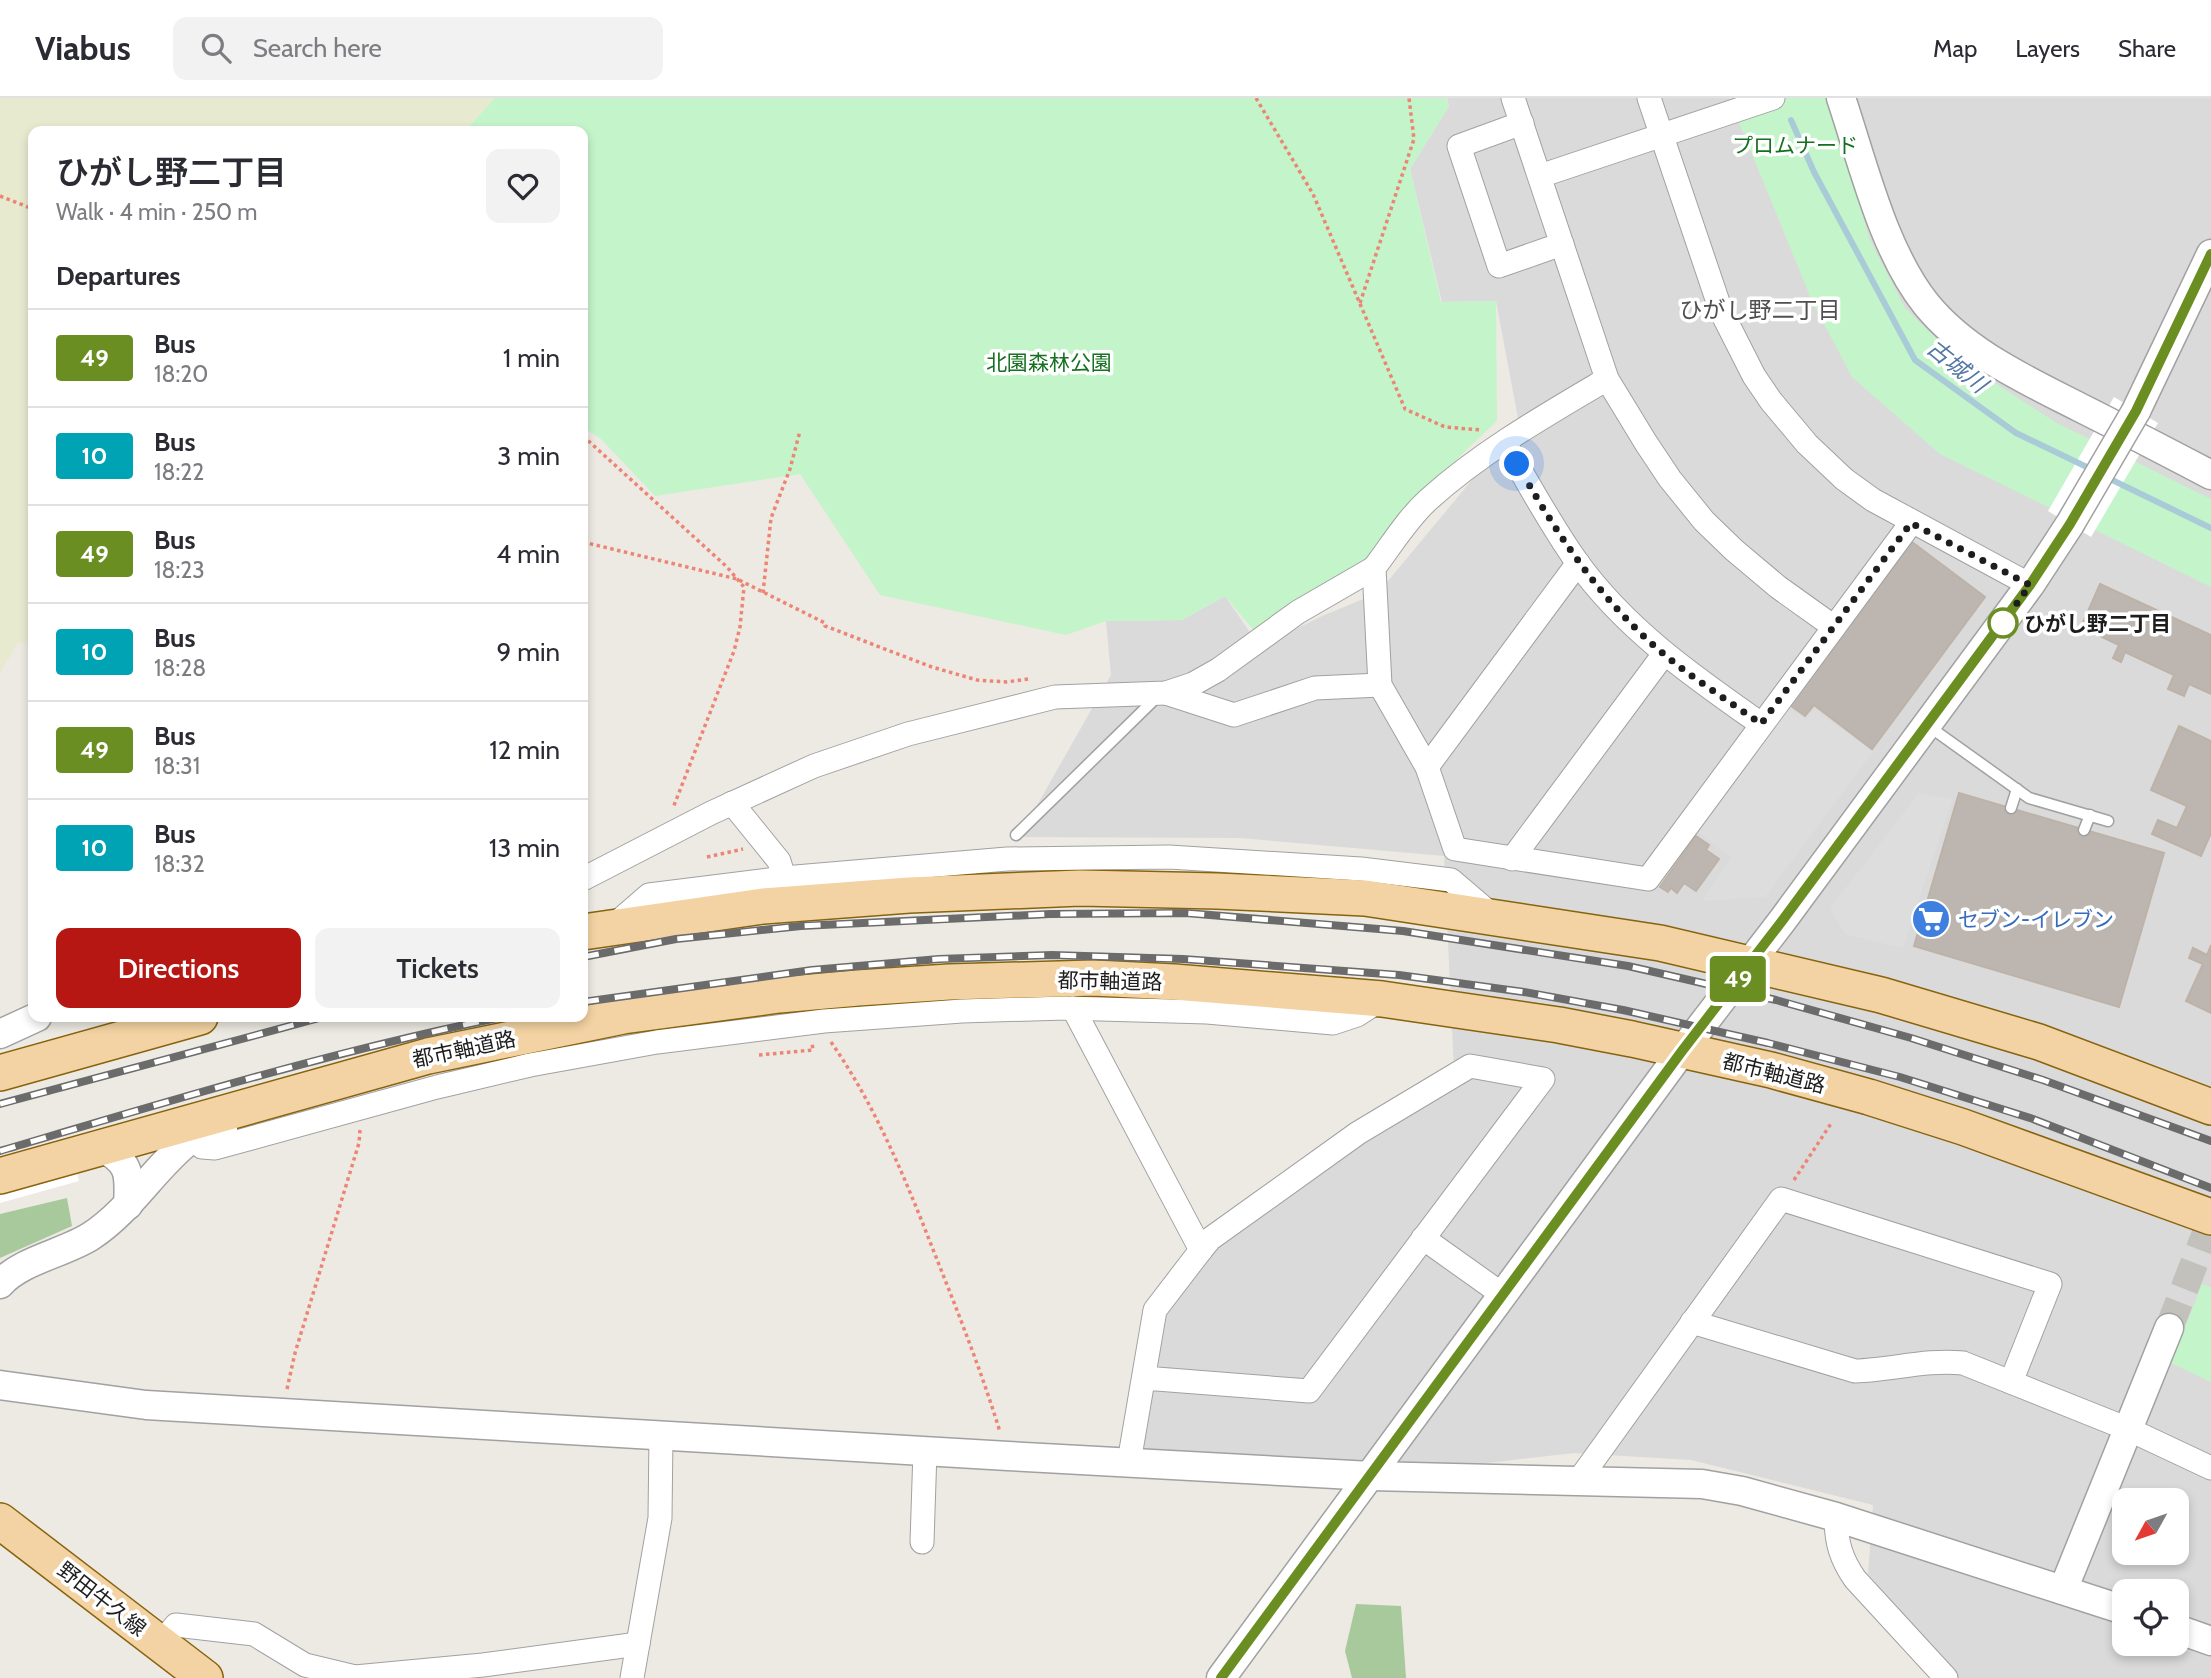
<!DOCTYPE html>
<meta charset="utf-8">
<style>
:root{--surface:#fff;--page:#f2f2f3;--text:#2b2b33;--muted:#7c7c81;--line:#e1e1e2;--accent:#b71712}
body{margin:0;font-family:Cabin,"Noto Sans JP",sans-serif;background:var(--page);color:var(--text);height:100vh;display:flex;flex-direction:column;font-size:26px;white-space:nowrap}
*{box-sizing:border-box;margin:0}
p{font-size:23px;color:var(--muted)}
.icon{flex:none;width:38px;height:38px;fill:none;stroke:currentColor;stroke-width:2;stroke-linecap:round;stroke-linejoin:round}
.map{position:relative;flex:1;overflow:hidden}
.panel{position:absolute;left:28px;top:28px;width:560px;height:896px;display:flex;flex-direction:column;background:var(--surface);border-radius:14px;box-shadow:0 4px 10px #0003}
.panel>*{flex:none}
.badge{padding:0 14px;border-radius:5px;font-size:24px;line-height:46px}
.needle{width:46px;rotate:230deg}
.tools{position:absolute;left:2112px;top:1390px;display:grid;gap:14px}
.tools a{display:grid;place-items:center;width:77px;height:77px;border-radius:14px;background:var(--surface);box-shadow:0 4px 10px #0003;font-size:35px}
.you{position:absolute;width:35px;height:35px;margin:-18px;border:5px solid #fff;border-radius:50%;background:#1a73e8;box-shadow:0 0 0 10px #1a73e833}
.map>.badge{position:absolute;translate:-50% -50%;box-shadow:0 0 0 4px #fff}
h2{padding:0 28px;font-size:26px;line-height:63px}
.round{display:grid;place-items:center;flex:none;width:74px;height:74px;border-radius:14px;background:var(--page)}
.head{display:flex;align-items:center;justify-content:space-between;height:119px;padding:0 28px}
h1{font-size:33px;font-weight:600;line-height:52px}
.cta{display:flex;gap:14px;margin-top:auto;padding:14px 28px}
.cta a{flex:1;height:80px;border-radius:14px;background:var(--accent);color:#fff;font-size:28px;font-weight:600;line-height:80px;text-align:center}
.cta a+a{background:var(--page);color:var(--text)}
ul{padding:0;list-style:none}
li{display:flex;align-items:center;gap:21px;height:98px;padding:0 28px;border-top:2px solid var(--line)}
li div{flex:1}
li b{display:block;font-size:26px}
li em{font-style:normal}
li .badge{min-width:77px;font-weight:700;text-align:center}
header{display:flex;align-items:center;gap:42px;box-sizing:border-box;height:98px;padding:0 35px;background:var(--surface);border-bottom:2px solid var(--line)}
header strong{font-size:33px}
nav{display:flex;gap:38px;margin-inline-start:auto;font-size:24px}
.search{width:490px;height:63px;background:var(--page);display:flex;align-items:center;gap:18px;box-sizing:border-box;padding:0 24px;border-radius:14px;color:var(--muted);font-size:26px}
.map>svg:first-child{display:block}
.residential{fill:#dbdada;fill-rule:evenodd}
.farmland{fill:#e8ead0}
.forest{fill:#a8c99c}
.park{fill:#c4f4c9}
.parking{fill:#ddd}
.pier{fill:#fff}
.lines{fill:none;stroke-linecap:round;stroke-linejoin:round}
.stream{stroke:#a8cbd7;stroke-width:6}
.building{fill:#bdb6b0;stroke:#bdb2a7;stroke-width:2}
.tertiary-tunnel{stroke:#c3c1bb;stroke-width:28;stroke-dasharray:28 14;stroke-linecap:butt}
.service-casing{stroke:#a1a1a1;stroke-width:13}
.minor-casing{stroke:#a1a1a1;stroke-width:25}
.tertiary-casing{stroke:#a1a1a1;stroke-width:31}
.primary-casing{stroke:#88630d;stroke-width:38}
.path{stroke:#ed8575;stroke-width:3.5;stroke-dasharray:3.5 3.5;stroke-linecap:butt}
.service{stroke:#fff;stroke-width:10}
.minor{stroke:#fff;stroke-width:23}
.tertiary{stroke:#fff;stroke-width:28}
.primary{stroke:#f3d3a3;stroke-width:35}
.rail-casing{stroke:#6b6b6b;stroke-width:8}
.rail{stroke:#fff;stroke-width:5;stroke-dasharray:16;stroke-linecap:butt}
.tertiary-bridge-casing{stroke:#a1a1a1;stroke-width:31;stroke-linecap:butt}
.tertiary-bridge{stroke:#fff;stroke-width:28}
.line-casing{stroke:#fff;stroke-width:16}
.line{stroke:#6b8e23;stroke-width:10}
.walk{stroke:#1d1d1d;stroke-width:7;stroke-dasharray:0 12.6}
.stop-dot{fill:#fff;stroke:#6b8e23;stroke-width:3.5}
.labels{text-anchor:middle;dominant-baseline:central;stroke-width:7;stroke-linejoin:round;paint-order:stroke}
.park-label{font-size:21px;fill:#157020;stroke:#fff}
.stop-label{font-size:21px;font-weight:bold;fill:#1d1d1d;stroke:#fff;text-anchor:start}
.shop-label{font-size:21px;fill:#366cbe;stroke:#fff;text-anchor:start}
.street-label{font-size:21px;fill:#1d1d1d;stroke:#fff}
.neighbourhood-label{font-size:23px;fill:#505050;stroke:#fff}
.water-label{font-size:23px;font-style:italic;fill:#5278a3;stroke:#fff}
</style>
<header>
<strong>Viabus</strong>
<div class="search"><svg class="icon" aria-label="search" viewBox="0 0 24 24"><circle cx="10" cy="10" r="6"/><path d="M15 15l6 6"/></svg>Search here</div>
<nav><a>Map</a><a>Layers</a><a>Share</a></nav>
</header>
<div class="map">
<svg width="2211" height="1580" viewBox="0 0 2211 1580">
<rect width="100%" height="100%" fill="#edeae3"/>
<path class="residential" d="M1447,0H2211V1580H1957L1868,1476L1873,1407L1691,1362L1574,1355L1371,1378L1139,1350L1152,1208L1205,1144L1454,973L1444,758L1240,740L1019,739L1111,577L1106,523L1182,522L1225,498L1260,549L1322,518L1378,495L1476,377L1523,347L1496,203L1442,204L1410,71L1449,8ZM2124,1402H2177V1454H2124ZM2124,1493H2177V1545H2124Z"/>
<path class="farmland" d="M0,0H496L471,33H33V544L18,545L0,575Z"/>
<g class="forest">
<path d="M67,1100L72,1128L0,1160V1116Z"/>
<path d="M1356,1506L1401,1508L1406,1580H1352L1345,1553Z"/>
</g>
<g class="park">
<path d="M495,0H1446L1449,8L1410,71L1441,204L1496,203L1497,323L1463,355L1361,468L1255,534L1225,498L1182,522L1106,523L1066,537L880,497L800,376L655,398L601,341L583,329V33H465Z"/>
<path d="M1729,0H1827L1870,142L1905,210L1955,259L2055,324L2211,401V489L1940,356L1852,279L1812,203Z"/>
<path d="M2202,1186L2211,1189V1284L2171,1265Z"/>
</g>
<g class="parking">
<path d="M1789,610L1806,622L1814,611L1873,654L1765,799L1702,803L1731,759L1698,734Z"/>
<path d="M1919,695L1953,701L1903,850L1845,836L1830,810Z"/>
</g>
<g class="pier">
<path d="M2114,299L2158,325L2091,439L2048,413Z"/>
<path d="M69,1045L79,1083L0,1105V1064Z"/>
</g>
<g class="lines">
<g class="stream">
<path d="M1791,22L1814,74L1915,262L2016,335L2093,372"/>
<path d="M2106,379L2211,430"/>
</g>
</g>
<g class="building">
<path d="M1912,444L1985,499L1872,651L1814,607L1805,618L1790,607Z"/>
<path d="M2100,486L2211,537V596L2189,586L2184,598L2168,591L2174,577L2125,554L2121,564L2113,560L2119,547L2081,529Z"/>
<path d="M2179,628L2211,643V735L2201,758L2152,736L2158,722L2177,730L2187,708L2151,692Z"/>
<path d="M1959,695L2164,755L2119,909L1914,848Z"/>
<path d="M1696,738L1709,747L1706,752L1719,761L1696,793L1684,785L1677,795L1671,790L1668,794L1660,789Z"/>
<path d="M2211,847V915L2186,903L2203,866L2189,860L2193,850L2207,857Z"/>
</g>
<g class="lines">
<path class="tertiary-tunnel" d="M2169,1230L2211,1122"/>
<defs>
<g id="service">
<path d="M1927,627L2029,700L2108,723"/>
<path d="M2011,710L2017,691"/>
<path d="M2084,732L2090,717"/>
<path d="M1016,737L1157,599"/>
</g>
<g id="minor">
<path d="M1513,0L1607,281L1646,345L1670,381L1704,423L1734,452L1778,489L1834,529"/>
<path d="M1649,0L1721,213L1754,278L1771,303L1807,346L1844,381L1873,402L2030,487"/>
<path d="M1522,25L1459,48L1499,168L1562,146"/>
<path d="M1540,78L1773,0"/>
<path d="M1607,281C1546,317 1481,354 1428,402C1407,421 1391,448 1374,470L1380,587L1427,669L1455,751L1648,781L1911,425"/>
<path d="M1505,345C1528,385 1550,426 1577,464C1626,532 1694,579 1761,626"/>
<path d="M1166,595L1234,617L1315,590L1380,587"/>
<path d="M1427,669L1578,465"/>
<path d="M732,705L779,763L784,780"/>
<path d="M1512,761L1664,556"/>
<path d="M583,781L711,715L814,668L908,636L1055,599L1166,595L1193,586L1218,572L1298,514L1374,470"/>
<path d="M612,829L649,797L784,780L1007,761L1169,759L1361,771L1451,782L1492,817"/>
<path d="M1073,910L1201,1152"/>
<path d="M185,1027L202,1049L215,1050L437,989L530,967L657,944L824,923L962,913L1065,910L1207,914L1333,925L1357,917L1382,901"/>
<path d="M1423,1140L1503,1197"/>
<path d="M1692,1224L1855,1273C1891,1272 1927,1261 1963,1265L2128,1331L2211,1370"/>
<path d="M1129,1364L1155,1212L1201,1152L1210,1141L1358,1035L1470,968L1543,981L1309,1293L1144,1280"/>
<path d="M1579,1382L1781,1101L2050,1186L2011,1284"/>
<path d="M1836,1419C1836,1444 1841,1461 1855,1481L1946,1580"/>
<path d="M922,1444L925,1353"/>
<path d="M160,1546L176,1527L254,1536L305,1567L355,1579L483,1567L638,1546"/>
<path d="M632,1580L660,1420L661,1338"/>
</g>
<g id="tertiary">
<path d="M1841,0C1863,65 1883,152 1926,206C1965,254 2024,281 2079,309C2123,331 2167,354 2211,377"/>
<path d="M2136,313L2211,156"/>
<path d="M0,936L37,919"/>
<path d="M100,1049C130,1063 130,1076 128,1107"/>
<path d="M0,1186C21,1162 65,1155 91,1138C131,1112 155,1068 192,1040C200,1034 214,1032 223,1030"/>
<path d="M0,1287L146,1307L1008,1358L1371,1378L1702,1386L1742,1393L1836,1419L2124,1512"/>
<path d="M2063,1492L2169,1230"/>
<path d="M2177,1531L2211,1543"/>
<path d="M1221,1580L1682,953L1782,823L2030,487L2070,426"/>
</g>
<g id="primary">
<path d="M583,834L763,808L909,797L1080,790L1217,793L1365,800L1660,845L1881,897L2039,944L2211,1009"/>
<path d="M0,975L200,919"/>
<path d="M0,1078L428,958L623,918L779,897L858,890L949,884L1094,880L1174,884L1382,901L1559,927L1632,941L1771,972L1869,999L1963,1029L2211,1119"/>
<path d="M0,1423L205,1580"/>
</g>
</defs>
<use href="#service" class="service-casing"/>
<use href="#minor" class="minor-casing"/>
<use href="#tertiary" class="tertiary-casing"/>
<use href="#primary" class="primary-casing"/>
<g class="path">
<path d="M1256,0L1313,96L1405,311L1445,329L1481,332"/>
<path d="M0,98L33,111"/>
<path d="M1360,205L1414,41L1409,0"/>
<path d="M583,338L727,469L744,489L740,529L734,553L673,710"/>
<path d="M583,444L737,481L825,525V528L932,569L977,582L1006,584L1028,581"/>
<path d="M763,495L771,420L790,371L800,333"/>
<path d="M707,759L743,751"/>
<path d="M831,944C877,1010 907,1085 936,1159C959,1217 982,1275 1000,1334"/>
<path d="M759,957L813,952L812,945"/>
<path d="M1794,1082L1832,1024"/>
<path d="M287,1291L295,1255L359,1045L360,1032"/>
</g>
<use href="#service" class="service"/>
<use href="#minor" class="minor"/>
<use href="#tertiary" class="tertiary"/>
<use href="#primary" class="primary"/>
<defs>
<g id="rail">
<path d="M583,859L676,841L801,828L1050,816L1186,815L1403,833L1628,868L1776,902L1911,940L2043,982L2211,1043"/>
<path d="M583,904L812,872L939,861L1052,857L1183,861L1399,877L1524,894L1623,912L1768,945L1900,979L2033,1021L2211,1090"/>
<path d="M0,1006L323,919"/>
<path d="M0,1053C166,1004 333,953 502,919"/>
</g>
</defs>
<use href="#rail" class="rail-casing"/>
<use href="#rail" class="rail"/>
<defs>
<path id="tertiary-bridge" d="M2070,426L2136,313"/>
</defs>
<use href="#tertiary-bridge" class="tertiary-bridge-casing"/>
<use href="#tertiary-bridge" class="tertiary-bridge"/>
</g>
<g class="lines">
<defs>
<path id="line" d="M1221,1580L1682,953L1782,823L2030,487L2070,426L2136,313L2211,156"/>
</defs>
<use href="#line" class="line-casing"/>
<use href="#line" class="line"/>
<path class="walk" d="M1517,366C1557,436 1601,504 1665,557C1695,582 1729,603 1761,626L1911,425L2030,487L1999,530L2003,525"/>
</g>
<defs>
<symbol id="supermarket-disc" viewBox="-11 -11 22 22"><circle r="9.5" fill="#3f7fe0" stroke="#fff"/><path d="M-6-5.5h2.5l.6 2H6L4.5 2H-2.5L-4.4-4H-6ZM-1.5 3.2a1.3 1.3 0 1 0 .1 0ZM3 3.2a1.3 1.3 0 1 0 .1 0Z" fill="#fff"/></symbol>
</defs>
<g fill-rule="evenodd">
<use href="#supermarket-disc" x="1909" y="799" width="44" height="44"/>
</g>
<circle class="stop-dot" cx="2003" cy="525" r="14"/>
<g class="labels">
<g class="park-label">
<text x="1795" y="47">プロムナード</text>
<text x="1049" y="264">北園森林公園</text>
</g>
<g class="stop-label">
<text x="2024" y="525">ひがし野二丁目</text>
</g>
<g class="shop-label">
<text x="1958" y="821">セブン-イレブン</text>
</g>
<g class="street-label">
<text transform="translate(1110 883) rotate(1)">都市軸道路</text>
<text transform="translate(464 951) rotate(-12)">都市軸道路</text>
<text transform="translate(1774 975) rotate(14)">都市軸道路</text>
<text transform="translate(102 1501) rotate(38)">野田牛久線</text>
</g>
<g class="neighbourhood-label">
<text x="1760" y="212">ひがし野二丁目</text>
</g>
<g class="water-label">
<text transform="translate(1957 268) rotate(39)">古城川</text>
</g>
</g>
</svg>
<div class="tools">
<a><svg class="needle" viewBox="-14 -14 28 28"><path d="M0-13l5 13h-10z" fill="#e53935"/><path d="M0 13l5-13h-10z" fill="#7c7c81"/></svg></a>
<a><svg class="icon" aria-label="locate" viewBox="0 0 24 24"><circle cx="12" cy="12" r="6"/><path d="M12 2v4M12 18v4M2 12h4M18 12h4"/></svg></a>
</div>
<div class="you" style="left:1517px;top:366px"></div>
<b class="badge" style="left:1738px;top:881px;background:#6b8e23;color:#fff">49</b>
<section class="panel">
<div class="head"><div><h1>ひがし野二丁目</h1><p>Walk · 4 min · 250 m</p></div><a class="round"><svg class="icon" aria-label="heart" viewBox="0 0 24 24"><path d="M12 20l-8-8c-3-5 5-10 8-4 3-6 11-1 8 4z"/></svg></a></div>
<h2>Departures</h2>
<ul>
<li><span class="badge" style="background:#6b8e23;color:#fff">49</span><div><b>Bus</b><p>18:20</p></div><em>1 min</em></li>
<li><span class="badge" style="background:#00a3b4;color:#fff">10</span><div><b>Bus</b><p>18:22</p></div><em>3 min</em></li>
<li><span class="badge" style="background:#6b8e23;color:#fff">49</span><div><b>Bus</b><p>18:23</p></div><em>4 min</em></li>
<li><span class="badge" style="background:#00a3b4;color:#fff">10</span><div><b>Bus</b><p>18:28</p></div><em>9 min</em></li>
<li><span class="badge" style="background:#6b8e23;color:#fff">49</span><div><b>Bus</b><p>18:31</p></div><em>12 min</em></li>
<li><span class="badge" style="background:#00a3b4;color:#fff">10</span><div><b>Bus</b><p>18:32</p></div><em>13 min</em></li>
</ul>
<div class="cta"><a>Directions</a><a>Tickets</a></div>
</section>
</div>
